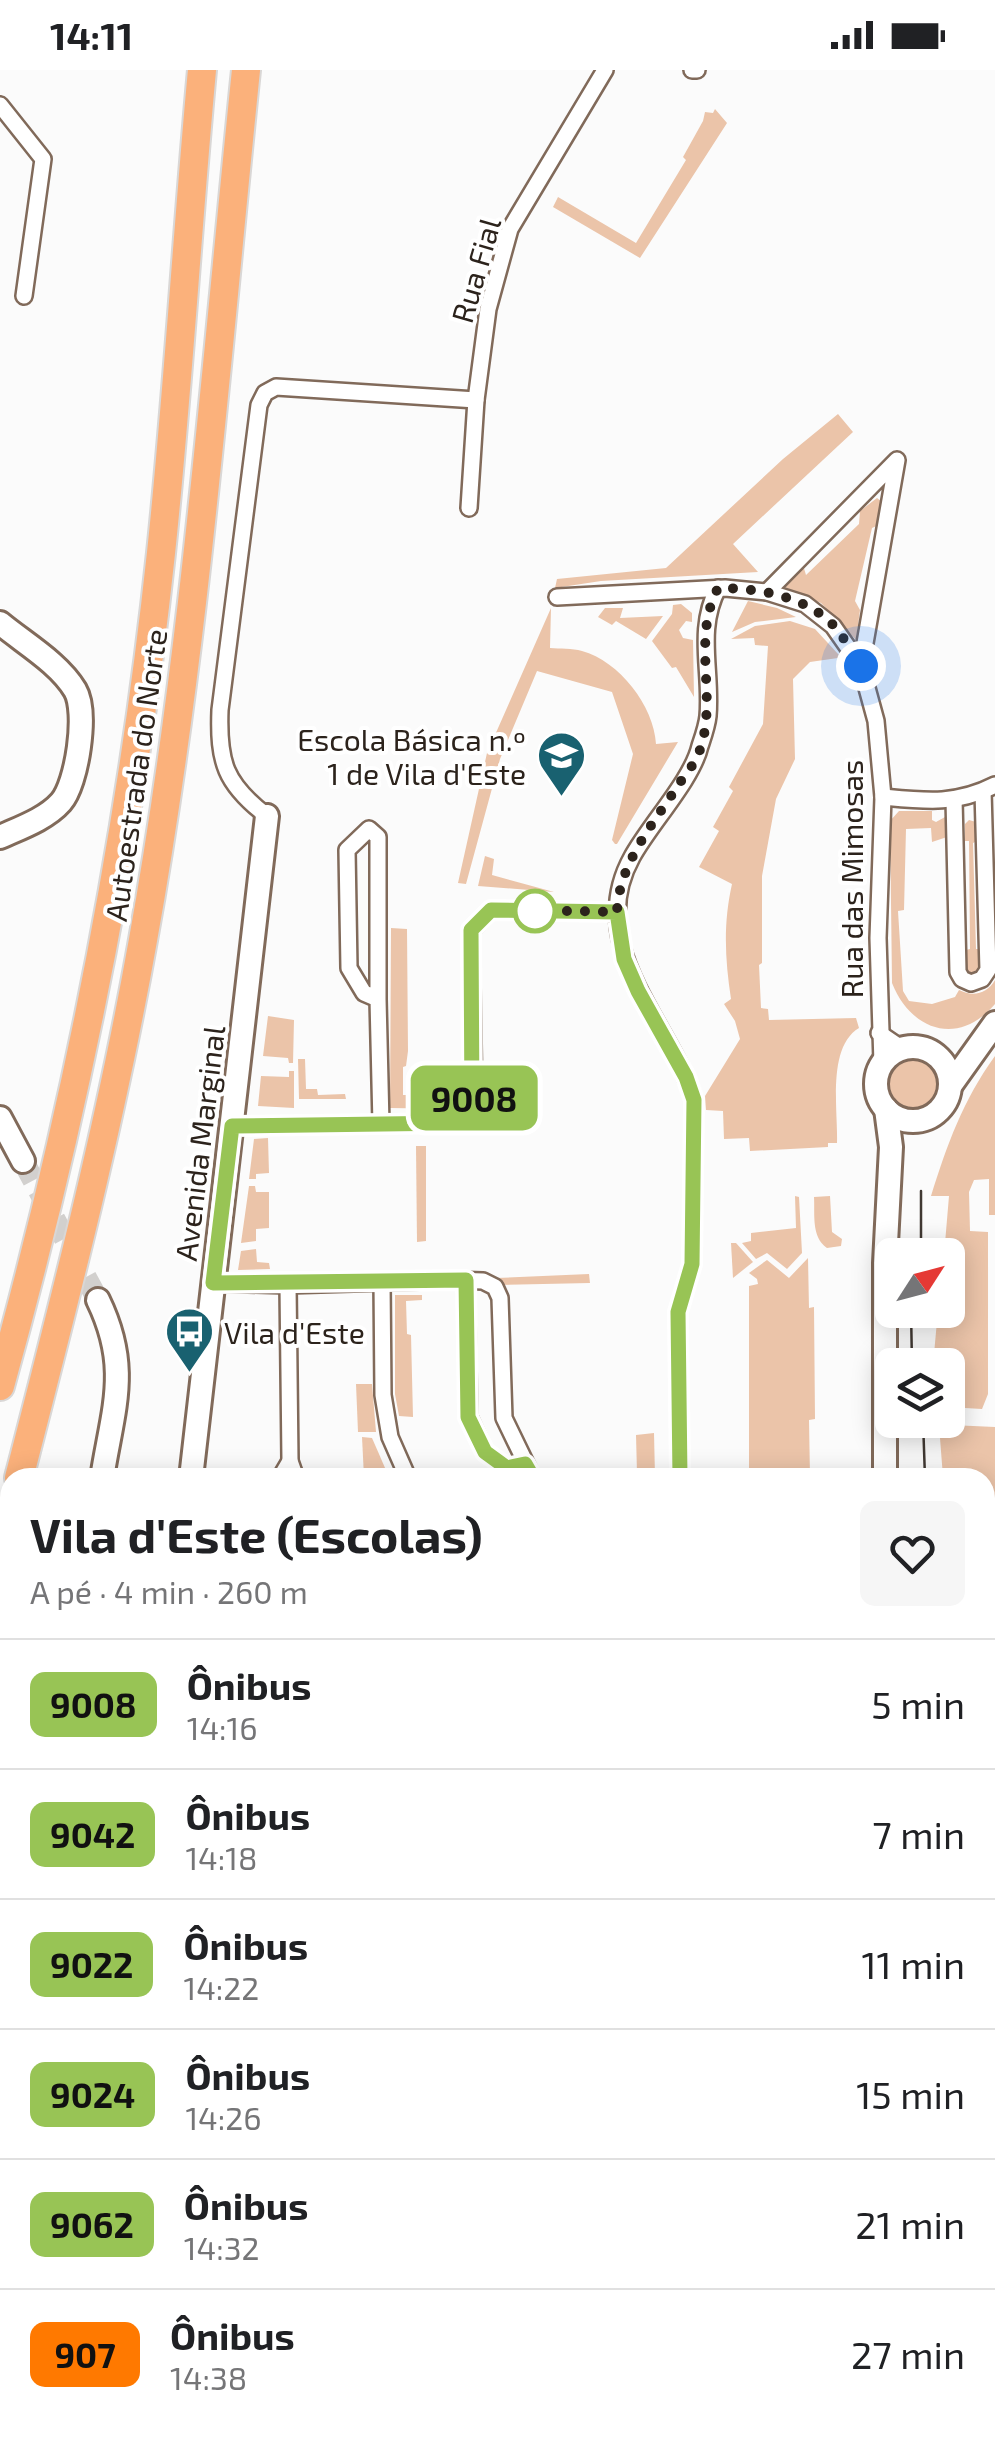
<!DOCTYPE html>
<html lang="pt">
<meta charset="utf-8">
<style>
:root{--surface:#fff;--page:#f6f6f6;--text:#202124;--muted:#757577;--line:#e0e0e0}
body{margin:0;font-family:"Exo 2",sans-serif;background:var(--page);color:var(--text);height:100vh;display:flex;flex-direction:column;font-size:38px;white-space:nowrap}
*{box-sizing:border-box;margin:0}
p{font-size:32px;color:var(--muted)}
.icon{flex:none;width:55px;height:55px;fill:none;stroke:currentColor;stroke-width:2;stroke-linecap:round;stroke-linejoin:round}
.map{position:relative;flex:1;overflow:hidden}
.details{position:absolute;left:0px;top:1398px;width:995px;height:972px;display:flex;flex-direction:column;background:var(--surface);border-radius:30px 30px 0 0;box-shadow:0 5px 25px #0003}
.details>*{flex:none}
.badge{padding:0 20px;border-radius:15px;font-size:35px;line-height:65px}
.needle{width:65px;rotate:54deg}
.buttons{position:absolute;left:875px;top:1168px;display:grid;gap:20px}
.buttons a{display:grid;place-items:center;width:90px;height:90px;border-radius:15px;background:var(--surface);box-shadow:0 5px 25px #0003;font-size:50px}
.you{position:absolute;width:50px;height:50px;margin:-25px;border:8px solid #fff;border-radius:50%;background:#1a73e8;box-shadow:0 0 0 15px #1a73e833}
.map>.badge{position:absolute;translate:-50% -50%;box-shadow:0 0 0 5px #fff}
.round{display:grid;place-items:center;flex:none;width:105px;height:105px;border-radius:15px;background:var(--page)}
.head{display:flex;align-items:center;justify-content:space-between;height:170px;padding:0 30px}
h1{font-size:48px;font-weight:700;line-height:75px}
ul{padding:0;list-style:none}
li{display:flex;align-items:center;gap:30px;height:130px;padding:0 30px;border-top:2px solid var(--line)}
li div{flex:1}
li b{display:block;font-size:38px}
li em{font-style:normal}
li .badge{min-width:110px;font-weight:700;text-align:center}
.status{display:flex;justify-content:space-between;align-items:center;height:70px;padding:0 50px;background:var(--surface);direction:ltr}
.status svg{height:28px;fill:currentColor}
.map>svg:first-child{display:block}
.green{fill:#ebc4a9}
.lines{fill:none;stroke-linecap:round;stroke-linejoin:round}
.stream{stroke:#4dacc1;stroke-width:5}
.secondary-tunnel{stroke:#d2d0ce;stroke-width:22;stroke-dasharray:22 11;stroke-linecap:butt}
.street-casing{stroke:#816a5a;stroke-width:20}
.secondary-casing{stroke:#816a5a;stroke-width:28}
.highway-casing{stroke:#d9d7d6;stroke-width:32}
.street{stroke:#fff;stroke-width:15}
.secondary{stroke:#fff;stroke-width:22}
.highway{stroke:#fbb17b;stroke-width:28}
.tram{stroke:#413933;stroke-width:2.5}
.secondary-bridge-casing{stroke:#816a5a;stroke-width:28;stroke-linecap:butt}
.secondary-bridge{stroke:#fff;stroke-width:22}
.line-casing{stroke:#fff;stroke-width:22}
.line{stroke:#98c455;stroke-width:15}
.walk{stroke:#2c231c;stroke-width:10;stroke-dasharray:0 18}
.stop-dot{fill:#fff;stroke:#98c455;stroke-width:5}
.labels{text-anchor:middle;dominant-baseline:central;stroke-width:8;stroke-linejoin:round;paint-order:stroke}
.street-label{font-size:30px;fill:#2c231c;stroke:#fff}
.poi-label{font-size:30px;fill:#2c231c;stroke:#fff;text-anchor:end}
</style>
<div class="status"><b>14:11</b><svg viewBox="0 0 49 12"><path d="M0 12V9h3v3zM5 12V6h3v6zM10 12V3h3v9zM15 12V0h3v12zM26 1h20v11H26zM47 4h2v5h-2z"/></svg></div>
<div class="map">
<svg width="995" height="2369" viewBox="0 0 995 2369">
<rect width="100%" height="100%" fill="#fbfbfb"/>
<g class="green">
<path d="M715,39L727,53L640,188L553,137L558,127L636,173L686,90L683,87L703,51L705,42L713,43Z"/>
<path d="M838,344L853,362L733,474L758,502L601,511L555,518L557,509L666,498L783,389Z"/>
<path d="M877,428L885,434L881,454L872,458L855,531L860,540L856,570L821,533L782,516L803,495L806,505L859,454L860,441Z"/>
<path d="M748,531L777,538L796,547L755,552L732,562Z"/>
<path d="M681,534L692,543V552L686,551L679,560L683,568L693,570L694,627L676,597L672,598L652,571L672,544L673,535Z"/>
<path d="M551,538L550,578C560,579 572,578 582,581C619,591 654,636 656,674L678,672L617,774H615L612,770L633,684L612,622L537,601L500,689L466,814L458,813L487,683Z"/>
<path d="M605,538H623L620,548L663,546L646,569L616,551L612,555L598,547Z"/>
<path d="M790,551L815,559L839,585L838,588L810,592L793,609L795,689L776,729L762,806V893L759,895L761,938L768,939L769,950L856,948L859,958C827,977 838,1040 837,1073H828V1077L750,1081L749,1068L724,1069L723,1041L706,1040L705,1026L740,969L735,951L724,934L731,929C725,889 723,854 732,814L699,797L719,761L713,757L733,721L729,717L763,654L768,576L755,575L754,568L731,569L755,556Z"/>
<path d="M899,741H932V750L936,752L945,747L947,767L932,772L931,758L906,759L904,840L898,841L903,921L909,931L932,934L955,927L959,920C973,927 987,924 995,910V934C959,977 911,961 892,913L890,751Z"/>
<path d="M969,750L976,752L977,771L973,773L976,879H981L983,900L976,908L965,903L962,881L970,879L969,771H965V754Z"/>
<path d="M485,786L494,789L492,805L554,822L478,816Z"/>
<path d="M391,858L407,859L408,981L406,996L403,997V1025H420V1032L449,1031V1010H460L461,1033L455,1039L390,1038Z"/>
<path d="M268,946L294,950L293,993H289L288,988L263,986Z"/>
<circle cx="913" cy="1014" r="31"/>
<path d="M995,986V1145H989V1109L974,1110L969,1122L970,1161L988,1162V1324L982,1339L948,1337V1295H933L938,1240H948V1185H944L949,1126H931C947,1075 963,1030 995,986Z"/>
<path d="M298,989H305L306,1019H317L318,1025L345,1024L346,1029H299Z"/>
<path d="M289,1001H294V1038L258,1036L261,1006L289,1007Z"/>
<path d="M268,1068L269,1103L256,1104V1109H249L254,1069Z"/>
<path d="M416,1076H426V1171L417,1172Z"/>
<path d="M249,1116H255L256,1122H269V1158L256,1159V1171L241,1173Z"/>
<path d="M795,1126L799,1127L802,1183L787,1199L767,1183L756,1189L742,1173L751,1171V1163L796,1158Z"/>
<path d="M830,1126L832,1162L842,1169L841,1176L827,1178C811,1167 815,1144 814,1127Z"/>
<path d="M731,1173H736L753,1192L733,1208Z"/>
<path d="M256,1179L257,1192L269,1193L270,1199L238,1200L241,1181Z"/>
<path d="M808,1188L809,1238L814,1237L815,1349L809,1350L810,1407H749V1216L758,1214L757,1209L749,1203L767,1190L789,1208Z"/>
<path d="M589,1204L590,1213L501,1215L496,1208Z"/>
<path d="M395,1225H422V1230L406,1231L407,1264L411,1265L413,1347L399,1346L395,1324Z"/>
<path d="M356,1314H372L376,1362H358Z"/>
<path d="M951,1355L995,1357V1544L985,1537V1408L943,1407L940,1368Z"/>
<path d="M654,1363L655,1407H645L637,1403L636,1365Z"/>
<path d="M362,1367L372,1368L389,1407H364Z"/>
<path d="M985,1598L995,1599V1651L985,1652Z"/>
<path d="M0,2069L10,2089V2178L0,2190Z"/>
</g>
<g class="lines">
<path class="stream" d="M375,2360L376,2369"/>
<path class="secondary-tunnel" d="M23,1091L98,1230"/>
<defs>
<g id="street">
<path d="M692,0H697"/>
<path d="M0,35L43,89L24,226"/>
<path d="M469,438L476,330L488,239L510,159L605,0"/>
<path d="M767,522L897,390L861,596"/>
<path d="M557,527L725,518L767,522L805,534L833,556L861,596L876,651L883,727L878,868L882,993"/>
<path d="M883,727C925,731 956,735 995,715"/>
<path d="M954,729L958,902L962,909L971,913L982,909L988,900L983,721"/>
<path d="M267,746C225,714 218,692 220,640L259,335L265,323L276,317L476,330"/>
<path d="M378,929V767L369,759L347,780L349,898L364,923L378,929L381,1054"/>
<path d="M879,963L901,978"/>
<path d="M232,1056L457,1053L472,1042L474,1029L471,861L491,840L617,842"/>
<path d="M466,1210L469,1347L485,1382L507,1399L525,1394"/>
<path d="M382,1211L383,1325L390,1367L408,1408"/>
<path d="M213,1213L288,1215L453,1210L483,1211L495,1217L500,1228L504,1348L533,1408"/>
<path d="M288,1215L290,1391L296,1408"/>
<path d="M280,1408L290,1391"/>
<path d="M680,1408L678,1242L692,1194L694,1029C669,951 583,875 632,787C650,754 692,710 700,676C703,667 707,656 708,646C712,601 696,560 718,518"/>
<path d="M0,2281L10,2275"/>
<path d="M94,2369L95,2360"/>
<path d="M771,2369L773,2360"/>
</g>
<g id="secondary">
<path d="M0,553C24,573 59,593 75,620C88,642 77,714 61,732C46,749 20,758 0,767"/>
<circle cx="913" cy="1014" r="37"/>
<path d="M950,1016L995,953"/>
<path d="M0,1048L23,1091"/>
<path d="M98,1230C131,1298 113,1338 102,1408"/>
<path d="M191,1408L267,746"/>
<path d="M885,1408V1193L891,1077L886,1039"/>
<path d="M985,1665L995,1664"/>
<path d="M985,1681L995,1680"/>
<path d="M985,1966H995"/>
</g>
<g id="highway">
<path d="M0,1316C75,1045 131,764 161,483C178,323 187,161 202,0"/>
<path d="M19,1408C65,1229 111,1051 143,870C195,582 216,291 246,0"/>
<path d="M0,1623L7,1553L4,1468"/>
<path d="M0,1893L10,1924"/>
<path d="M0,1976L10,1986"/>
<path d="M6,2035L10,2048"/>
<path d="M0,2207L10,2198"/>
<path d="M253,2360L257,2369"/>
<path d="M654,2369L655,2360"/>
<path d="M678,2369L680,2360"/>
</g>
</defs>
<use href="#street" class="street-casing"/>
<use href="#secondary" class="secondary-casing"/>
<use href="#highway" class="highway-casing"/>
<use href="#street" class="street"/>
<use href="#secondary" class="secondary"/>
<use href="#highway" class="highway"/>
<g class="tram">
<path d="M921,1121V1185"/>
<path d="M911,1240L912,1295"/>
<path d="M923,1350L925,1408"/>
<path d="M985,1572L995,1576"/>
</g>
<defs>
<path id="secondary-bridge" d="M297,2369L301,2360"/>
</defs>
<use href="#secondary-bridge" class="secondary-bridge-casing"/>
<use href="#secondary-bridge" class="secondary-bridge"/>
</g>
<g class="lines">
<defs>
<path id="line" d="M533,1408L525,1394L507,1398L485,1382L468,1347L466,1210L213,1213L232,1056L457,1053L472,1042L471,860L491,840L617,842L624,889L638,921L686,1007L694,1030L692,1194L678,1242L680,1408"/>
</defs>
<use href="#line" class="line-casing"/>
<use href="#line" class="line"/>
<path class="walk" d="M535,841L524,840L617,842C619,792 655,752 681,711C687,703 694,694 698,685C720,631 690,571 718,518C758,518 807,526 835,557C845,569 853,584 861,596"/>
</g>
<defs>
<symbol id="school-pin" viewBox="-11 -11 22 30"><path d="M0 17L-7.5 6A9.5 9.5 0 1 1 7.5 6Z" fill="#196170" stroke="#fff"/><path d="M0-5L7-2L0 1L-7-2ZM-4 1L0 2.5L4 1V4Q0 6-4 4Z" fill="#fff"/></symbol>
<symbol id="bus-pin" viewBox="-11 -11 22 30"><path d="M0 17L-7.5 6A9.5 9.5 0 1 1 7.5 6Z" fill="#196170" stroke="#fff"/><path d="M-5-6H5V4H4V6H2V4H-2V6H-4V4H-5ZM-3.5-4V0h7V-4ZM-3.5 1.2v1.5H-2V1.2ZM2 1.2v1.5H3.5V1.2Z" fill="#fff"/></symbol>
</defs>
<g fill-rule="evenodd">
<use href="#school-pin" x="534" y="658" width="55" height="75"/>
<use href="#bus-pin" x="162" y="1234" width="55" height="75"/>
</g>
<circle class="stop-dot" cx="535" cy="841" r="20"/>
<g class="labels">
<g class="street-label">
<text transform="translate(475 200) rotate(-74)">Rua Fial</text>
<text transform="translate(135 705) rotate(-82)">Autoestrada do Norte</text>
<text transform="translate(851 809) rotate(-90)">Rua das Mimosas</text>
<text transform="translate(199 1073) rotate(-83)">Avenida Marginal</text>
</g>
<g class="poi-label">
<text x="526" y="669">Escola Básica n.º<tspan x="526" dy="34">1 de Vila d'Este</tspan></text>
<text x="224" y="1262" text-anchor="start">Vila d'Este</text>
</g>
</g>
</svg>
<div class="buttons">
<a><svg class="needle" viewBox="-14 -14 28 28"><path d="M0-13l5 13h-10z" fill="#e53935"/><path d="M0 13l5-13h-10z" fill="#757577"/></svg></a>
<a><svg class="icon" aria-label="layers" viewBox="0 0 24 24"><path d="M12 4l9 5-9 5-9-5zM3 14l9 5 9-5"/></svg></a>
</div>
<div class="you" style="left:861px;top:596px"></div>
<b class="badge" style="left:474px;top:1028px;background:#98c455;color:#111">9008</b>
<section class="details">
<div class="head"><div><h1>Vila d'Este (Escolas)</h1><p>A pé · 4 min · 260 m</p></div><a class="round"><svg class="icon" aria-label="heart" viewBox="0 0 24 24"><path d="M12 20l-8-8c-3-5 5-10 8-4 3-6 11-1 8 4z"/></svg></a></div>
<ul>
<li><span class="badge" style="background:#98c455;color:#111">9008</span><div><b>Ônibus</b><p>14:16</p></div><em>5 min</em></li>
<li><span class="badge" style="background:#98c455;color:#111">9042</span><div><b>Ônibus</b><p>14:18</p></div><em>7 min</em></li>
<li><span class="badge" style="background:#98c455;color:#111">9022</span><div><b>Ônibus</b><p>14:22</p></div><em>11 min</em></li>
<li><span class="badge" style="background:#98c455;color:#111">9024</span><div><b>Ônibus</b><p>14:26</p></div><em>15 min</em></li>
<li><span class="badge" style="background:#98c455;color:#111">9062</span><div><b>Ônibus</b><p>14:32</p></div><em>21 min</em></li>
<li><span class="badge" style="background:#ff7900;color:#111">907</span><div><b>Ônibus</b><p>14:38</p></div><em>27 min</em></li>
</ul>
</section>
</div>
